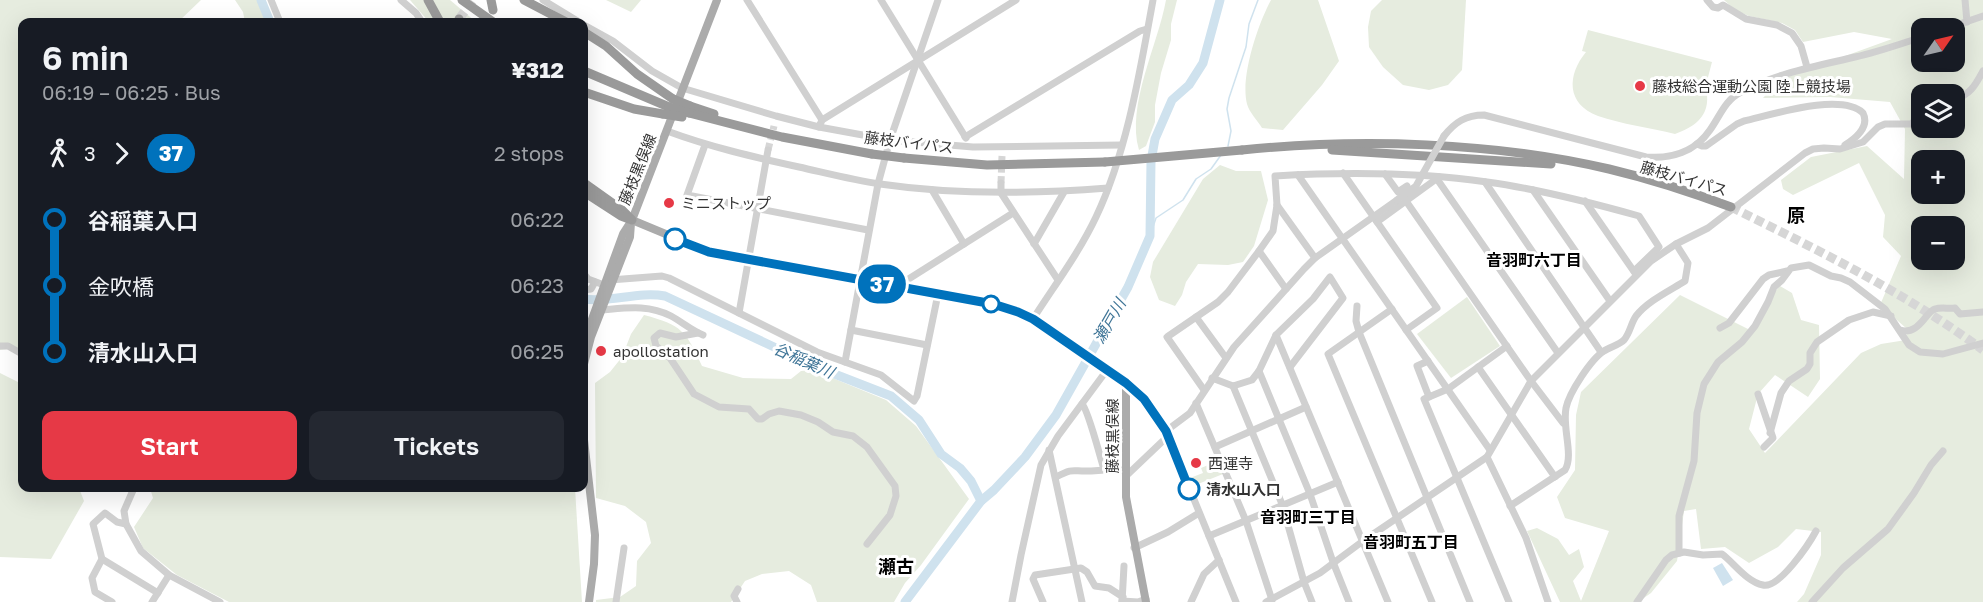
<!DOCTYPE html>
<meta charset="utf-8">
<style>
:root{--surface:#171b24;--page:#242831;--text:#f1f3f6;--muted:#9ea1a6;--accent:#e63946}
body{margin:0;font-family:"Golos Text","Noto Sans JP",sans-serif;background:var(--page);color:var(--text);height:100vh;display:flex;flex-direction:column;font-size:22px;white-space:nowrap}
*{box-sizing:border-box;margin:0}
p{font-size:20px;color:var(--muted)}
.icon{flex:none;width:33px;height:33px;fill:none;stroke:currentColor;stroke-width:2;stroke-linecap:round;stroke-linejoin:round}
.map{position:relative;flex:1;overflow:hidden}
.side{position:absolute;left:18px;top:18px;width:570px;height:474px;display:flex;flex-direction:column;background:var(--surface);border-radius:12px;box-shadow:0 6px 24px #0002}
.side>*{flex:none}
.badge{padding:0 12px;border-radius:20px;font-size:21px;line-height:39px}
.needle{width:39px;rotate:56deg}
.fabs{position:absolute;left:1911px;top:18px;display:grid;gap:12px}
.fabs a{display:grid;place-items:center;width:54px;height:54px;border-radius:12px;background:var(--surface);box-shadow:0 6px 24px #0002;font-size:30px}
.map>.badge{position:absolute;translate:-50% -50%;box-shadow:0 0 0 3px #fff}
.legs{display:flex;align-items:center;gap:9px;height:66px;padding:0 24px;font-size:20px}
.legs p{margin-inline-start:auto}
.headline{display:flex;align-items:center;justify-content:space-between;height:102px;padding:0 24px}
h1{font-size:33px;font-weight:600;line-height:45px}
.button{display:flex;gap:12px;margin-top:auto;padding:12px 24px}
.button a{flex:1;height:69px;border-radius:12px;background:var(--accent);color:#fff;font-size:24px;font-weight:600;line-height:69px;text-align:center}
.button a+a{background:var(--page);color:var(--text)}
ul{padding:0 24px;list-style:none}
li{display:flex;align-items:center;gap:21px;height:66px;font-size:22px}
li i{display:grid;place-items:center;width:9px;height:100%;margin:0 8px;background:currentColor}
li i::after{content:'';width:15px;height:15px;margin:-8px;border:4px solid;border-radius:50%;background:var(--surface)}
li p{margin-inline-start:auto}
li:first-child i{background:linear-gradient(#0000 50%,currentColor 0)}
li:last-child i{background:linear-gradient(currentColor 50%,#0000 0)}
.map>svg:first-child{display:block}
.green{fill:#e6ecdf;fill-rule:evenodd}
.water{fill:#cfe2ee}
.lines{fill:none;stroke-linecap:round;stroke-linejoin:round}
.stream{stroke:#cfe2ee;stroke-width:1.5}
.river{stroke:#cfe2ee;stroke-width:9}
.minor-tunnel{stroke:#d6d6d6;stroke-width:7;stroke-dasharray:7 3.5;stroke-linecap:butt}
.highway-tunnel{stroke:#d6d6d6;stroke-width:9;stroke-dasharray:9 4.5;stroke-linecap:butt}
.minor{stroke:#d0d0d0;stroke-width:7}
.major{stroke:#ababab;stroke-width:8}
.highway{stroke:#9a9a9a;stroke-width:9}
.minor-bridge{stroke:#d0d0d0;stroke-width:7}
.highway-bridge{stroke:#9a9a9a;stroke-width:9}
.line-1-casing{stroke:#fff;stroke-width:14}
.line-1{stroke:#0072bc;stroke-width:9}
.poi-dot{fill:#e63946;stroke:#fff;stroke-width:2}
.stop-1-dot{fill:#fff;stroke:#0072bc;stroke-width:3}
.labels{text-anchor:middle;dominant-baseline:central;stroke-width:6;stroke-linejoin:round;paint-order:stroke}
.poi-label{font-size:15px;fill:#333;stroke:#fff;text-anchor:start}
.street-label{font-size:15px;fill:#333;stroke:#fff}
.stop-label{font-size:15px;font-weight:bold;fill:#333;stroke:#fff;text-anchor:start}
.neighbourhood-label{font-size:16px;font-weight:bold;fill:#000;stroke:#fff}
.water-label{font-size:16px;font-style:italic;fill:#3f7597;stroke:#fff}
.quarter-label{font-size:18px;font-weight:bold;fill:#000;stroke:#fff}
</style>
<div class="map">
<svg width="1983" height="602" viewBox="0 0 1983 602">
<rect width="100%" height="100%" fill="#fff"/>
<g class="green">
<path d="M0,0H201L178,22H22V352L13,348L0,350Z"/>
<path d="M235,0H257L266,22H245L243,12Z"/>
<path d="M410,0H424L437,22H429Z"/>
<path d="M431,0H450L476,22H442Z"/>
<path d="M606,0H641L631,12Z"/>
<path d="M1166,0H1177L1171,24V40L1161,73L1155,105V122L1146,146L1139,150C1126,105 1158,45 1166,0Z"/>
<path d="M1271,0H1318L1339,61L1322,85L1283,130L1262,128C1258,121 1249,112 1247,104C1240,77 1258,24 1271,0Z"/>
<path d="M1382,0H1466L1462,70L1448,85L1429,90L1403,85L1383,67L1369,47L1368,27L1371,11Z"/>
<path d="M1724,0H1983V602H1797L1804,594L1821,555V532L1796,529L1778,547L1749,563L1725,547L1701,549L1696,509L1684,511L1677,561L1651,593L1638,602H1560L1527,531L1537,528L1558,539L1569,555L1579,549L1584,567L1573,581L1581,601L1609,531L1565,518L1557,497L1575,470L1576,415L1581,392L1680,295L1752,331L1773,294L1780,286L1792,293L1801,320L1819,325L1820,379L1808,397L1775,375L1758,394L1749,429L1765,453L1861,353L1881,344L1906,340L1907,329L1880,305L1901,256L1883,237L1885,215L1859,163L1793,195L1783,189L1781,180L1811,157L1867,146L1904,179L1905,129L1890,102L1830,97L1763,98L1779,80L1892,39L1854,32L1803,42L1795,30L1782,23L1749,16L1735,10ZM1922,28H1954V62H1922ZM1922,94H1954V128H1922ZM1922,160H1954V194H1922ZM1922,226H1954V260H1922Z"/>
<path d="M1588,30L1712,62L1707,81H1704C1713,109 1703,124 1675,134C1651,128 1621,124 1598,116C1566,104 1567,75 1586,52L1582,51Z"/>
<path d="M1220,165L1236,171H1261L1268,200L1254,246L1243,262L1228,265L1198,264L1186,282L1182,295L1175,306L1159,300L1150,277L1153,262L1203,179Z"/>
<path d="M1467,297L1500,346L1451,378L1417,334Z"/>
<path d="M644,315C682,325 686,331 702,366L743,378L791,379L801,371L813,370L886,400L916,426L969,499L921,565L905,583L894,602H817L811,585L789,571L762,574L745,581L731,602H596V600L620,597L636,586L637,561L651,543L646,522L625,506L596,498L595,383L610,372L622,357L631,334Z"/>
<path d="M0,373L18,382L22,389V488H79L84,501L51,559L0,557Z"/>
<path d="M1218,461L1223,474L1193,486L1190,478L1203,473L1201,468Z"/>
<path d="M150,488H575L582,602H229L177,575L143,548L134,527L153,498Z"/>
</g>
<path class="water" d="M1722,563L1733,580L1723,586L1713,568Z"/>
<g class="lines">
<g class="stream">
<path d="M1228,146L1231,131L1227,109L1229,98L1246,47L1249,24L1258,0"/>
<path d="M1150,236L1156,218L1183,200L1196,179L1211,169L1221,155"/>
</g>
<g class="river">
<path d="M261,0L270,22"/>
<path d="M584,299C611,303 638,291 665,296L819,368L891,396L919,420L941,454L960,468L971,481L981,501"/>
<path d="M905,602L981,501L994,490L1025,457L1056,415L1128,287L1150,236L1151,161L1155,139L1172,100L1189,85L1203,63L1220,0"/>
</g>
<g class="minor-tunnel">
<path d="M768,150L774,126"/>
<path d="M1001,183L1002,156"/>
</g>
<g class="highway-tunnel">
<path d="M459,19L473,0"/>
<path d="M1731,207C1818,250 1904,292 1983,350"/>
</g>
<g class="minor">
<path d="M271,0L280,22"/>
<path d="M401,0L416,13L422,22"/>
<path d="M543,0L579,22"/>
<path d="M747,0L822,120"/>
<path d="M881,0L966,138"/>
<path d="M1707,0L1713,7L1718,8L1723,5L1746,19L1777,25L1792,33L1801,46L1807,67"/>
<path d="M1965,0L1967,22"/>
<path d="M584,25L613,41L652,71L682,88L776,116L819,127L822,120L1016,0"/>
<path d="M1948,28L1983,16"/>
<path d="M1954,99C1970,96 1976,84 1983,71"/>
<path d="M819,127L890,140L973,147L1121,145"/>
<path d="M667,131C710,147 754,157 799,167C826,173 853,180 880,184C955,195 1032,194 1108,188"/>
<path d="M1444,136C1455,122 1466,115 1484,115L1646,157C1671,159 1695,152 1710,130C1720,116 1725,100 1741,92C1777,73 1817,66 1855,57C1878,52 1900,44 1922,37"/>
<path d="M965,137L1140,31L1147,29"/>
<path d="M1697,144L1702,146H1706L1737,124L1744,121C1771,115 1841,92 1863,113C1870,127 1856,138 1845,145"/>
<path d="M705,145L687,195L868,230"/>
<path d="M1343,173L1437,308L1406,330"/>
<path d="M1385,174L1398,192L1407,186"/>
<path d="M1298,175L1490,450"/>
<path d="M1437,179L1558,353"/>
<path d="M1485,182L1601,352"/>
<path d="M1001,183V193L1058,280"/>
<path d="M932,190L964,244"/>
<path d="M1533,190L1610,301"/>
<path d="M1406,201L1531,381L1563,423"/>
<path d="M1585,201L1635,273"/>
<path d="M1277,205L1315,258"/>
<path d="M1377,222L1439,177"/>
<path d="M1034,244L1064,192"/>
<path d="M1259,251L1286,289"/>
<path d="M584,274L588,279L604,285"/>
<path d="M610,280L662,276L669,278L817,352L881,375L914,401L917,396L938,294"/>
<path d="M906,288L907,280L1013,213"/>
<path d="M584,290L591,289L595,282"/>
<path d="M1357,306L1356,321L1359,332L1470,602"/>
<path d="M1392,309L1328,354L1432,602"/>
<path d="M601,310C626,308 648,304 671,316C682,322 691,330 703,335"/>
<path d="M739,313L768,150"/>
<path d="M1196,317L1226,358"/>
<path d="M1033,319C1054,286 1079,253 1096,217C1127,152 1140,71 1153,0"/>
<path d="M584,323H589"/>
<path d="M1720,328L1729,323L1763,279L1769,275L1787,271"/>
<path d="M851,330L927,345"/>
<path d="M1900,330C1919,336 1926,311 1935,309C1941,307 1949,309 1955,308L1960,314L1983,312"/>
<path d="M698,333L676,337L660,333L654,338L656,346L670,358L694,394L719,407L749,409L758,419H762L769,414L779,411L801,415L818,422L833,432L853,436L867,447L895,486L896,496L890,515L867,544"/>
<path d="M1276,335L1388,602"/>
<path d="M0,346H8L22,354"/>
<path d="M1507,346L1448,389L1424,399L1509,602"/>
<path d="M1428,361L1417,366L1429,397"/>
<path d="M845,362L878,184L890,140L938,0"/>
<path d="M1478,367L1555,477"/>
<path d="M1259,371L1310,494L1333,562L1349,602"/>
<path d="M1212,378L1233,386L1252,380L1259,371L1276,335L1313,299L1330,277L1343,298L1290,367"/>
<path d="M1126,383C1144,396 1155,412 1166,431L1236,602"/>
<path d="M1233,386L1282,504L1304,582L1312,602"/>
<path d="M1204,390L1167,337L1218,302L1228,292L1259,251L1273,231L1277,205L1275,176C1346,172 1417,172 1487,182C1539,189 1589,202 1639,216L1659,247L1634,271"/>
<path d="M1758,394L1773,438L1764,447"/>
<path d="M1196,403L1246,521L1272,600"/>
<path d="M1082,404C1088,409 1100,457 1104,469"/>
<path d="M1166,431L1190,413L1234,347L1304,269L1315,258L1397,200"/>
<path d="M1770,433L1781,393L1789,381L1807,369L1810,364V353L1817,342L1849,320L1873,312L1891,316"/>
<path d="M1215,447L1306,407"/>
<path d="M1049,450L1082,602"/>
<path d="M1487,457L1526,538L1548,602"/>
<path d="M1126,476L1168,436"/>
<path d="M1056,477C1075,467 1072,472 1090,471C1102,470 1113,469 1126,470"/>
<path d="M134,488L124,511L126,524L141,551L169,575L220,602"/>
<path d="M1510,506L1565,470C1574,455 1562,428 1566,408C1569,393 1591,359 1604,351C1610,347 1619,345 1624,340C1630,333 1631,323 1636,316C1648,301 1669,291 1685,281L1688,263L1676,244"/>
<path d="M1209,536L1338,482"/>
<path d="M1134,548L1168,532L1199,513"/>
<path d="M1679,553V516L1694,461L1697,413L1704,384L1718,362L1742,342L1755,326L1768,302L1774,287L1782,280L1791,268L1809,265L1831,276L1841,278L1850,282L1885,309L1909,345L1920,352L1943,354L1983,343"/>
<path d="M102,559L158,593"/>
<path d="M1122,601L1138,602L1146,599"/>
<path d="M112,602L95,592L92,578L102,559L93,524L105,513L117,522L126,524"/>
<path d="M152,602L169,575"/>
<path d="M616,602L624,548"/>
<path d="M737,602L734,596L738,589"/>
<path d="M1012,602L1021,555L1041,465L1058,436L1107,370"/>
<path d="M1043,602L1033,579L1035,575L1081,568L1087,572L1095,586L1109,588L1123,597"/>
<path d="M1122,602L1124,566"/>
<path d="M1191,602L1204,574L1219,560"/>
<path d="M1266,602L1320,573L1363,541L1487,457L1531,381L1651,261L1676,244L1708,228L1805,153L1813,149L1824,148L1840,149L1863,142L1878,127L1885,124H1911L1922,114"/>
<path d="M1637,602L1666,560L1672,555L1684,552L1703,555L1722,554C1734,563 1747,582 1763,585C1779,589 1809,544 1816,531"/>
<path d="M1812,602L1843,568L1888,529L1914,493L1931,465L1943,451"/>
</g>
<g class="major">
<path d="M632,220L709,252L993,304L1033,319L1126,383V497L1146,602"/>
<path d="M584,341L623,234L632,220L717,0"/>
<path d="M584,364L591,337L630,237L631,223"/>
<path d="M584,440L595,535L594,564L589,602"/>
</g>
<g class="highway">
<path d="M428,0L440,22"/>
<path d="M462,0L493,22"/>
<path d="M491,0L493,10"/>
<path d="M524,0L566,22"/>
<path d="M459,22V19"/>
<path d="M584,32L606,46L637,74L673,99"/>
<path d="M584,71L669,107"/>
<path d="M584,92L634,109L663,114"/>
<path d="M690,106L714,114"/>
<path d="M689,113L782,137L872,154"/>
<path d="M1242,150C1359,138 1495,142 1609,169C1651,179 1691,192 1731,207"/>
<path d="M1332,150L1551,164"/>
<path d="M904,158L987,165L1105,162"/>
<path d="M584,183L622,210L632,220"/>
<path d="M584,192L621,216L629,219"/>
</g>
<path class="minor-bridge" d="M1397,200L1416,186L1444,136"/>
<g class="highway-bridge">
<path d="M673,99L690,106"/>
<path d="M669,107L689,113"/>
<path d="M663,114L682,117"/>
<path d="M872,154L904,158"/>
<path d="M1105,162L1242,150"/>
</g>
</g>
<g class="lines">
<defs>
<path id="line-1" d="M675,239L709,252L993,304L1018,312L1033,319L1126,383L1144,399L1166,431L1189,489"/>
</defs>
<use href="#line-1" class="line-1-casing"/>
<use href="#line-1" class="line-1"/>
</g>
<g class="poi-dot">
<circle cx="1640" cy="86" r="6"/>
<circle cx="669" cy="203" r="6"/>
<circle cx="601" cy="351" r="6"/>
<circle cx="1196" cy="463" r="6"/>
</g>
<g class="stop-1-dot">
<circle cx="675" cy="239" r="10"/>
<circle cx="991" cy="304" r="8"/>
<circle cx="1189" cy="489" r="10"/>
</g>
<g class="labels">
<g class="poi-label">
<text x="1652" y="86">藤枝総合運動公園 陸上競技場</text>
<text x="681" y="203">ミニストップ</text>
<text x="613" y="351">apollostation</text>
<text x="1208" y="463">西運寺</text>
</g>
<g class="street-label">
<text transform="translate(909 142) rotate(7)">藤枝バイパス</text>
<text transform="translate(637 169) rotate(-68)">藤枝黒俣線</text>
<text transform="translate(1684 178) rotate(16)">藤枝バイパス</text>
<text transform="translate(1112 436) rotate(-90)">藤枝黒俣線</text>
</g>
<g class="stop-label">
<text x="1206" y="489">清水山入口</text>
</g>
<g class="neighbourhood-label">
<text x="1534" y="260">音羽町六丁目</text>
<text x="1308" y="517">音羽町三丁目</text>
<text x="1411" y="542">音羽町五丁目</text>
</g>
<g class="water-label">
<text transform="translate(1109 321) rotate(-60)">瀬戸川</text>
<text transform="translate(804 360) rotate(24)">谷稲葉川</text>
</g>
<g class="quarter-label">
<text x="1796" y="215">原</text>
<text x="896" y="566">瀬古</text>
</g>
</g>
</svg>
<div class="fabs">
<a><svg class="needle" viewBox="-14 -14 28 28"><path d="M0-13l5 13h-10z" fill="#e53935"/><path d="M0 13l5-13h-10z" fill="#9ea1a6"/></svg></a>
<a><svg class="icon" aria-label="layers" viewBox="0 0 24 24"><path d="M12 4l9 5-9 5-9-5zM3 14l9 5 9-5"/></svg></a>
<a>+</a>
<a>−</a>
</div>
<b class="badge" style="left:882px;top:284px;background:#0072bc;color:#fff">37</b>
<section class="side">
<div class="headline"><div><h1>6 min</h1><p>06:19 – 06:25 · Bus</p></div><b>¥312</b></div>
<div class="legs"><svg class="icon" aria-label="walk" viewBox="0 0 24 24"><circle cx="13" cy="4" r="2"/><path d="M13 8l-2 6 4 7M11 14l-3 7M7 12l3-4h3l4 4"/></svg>3<svg class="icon" aria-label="forward" viewBox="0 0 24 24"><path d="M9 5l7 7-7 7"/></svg><b class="badge" style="background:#0072bc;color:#fff">37</b><p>2 stops</p></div>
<ul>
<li><i style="color:#0072bc"></i><b>谷稲葉入口</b><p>06:22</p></li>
<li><i style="color:#0072bc"></i><span>金吹橋</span><p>06:23</p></li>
<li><i style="color:#0072bc"></i><b>清水山入口</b><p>06:25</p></li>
</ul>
<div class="button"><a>Start</a><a>Tickets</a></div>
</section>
</div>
